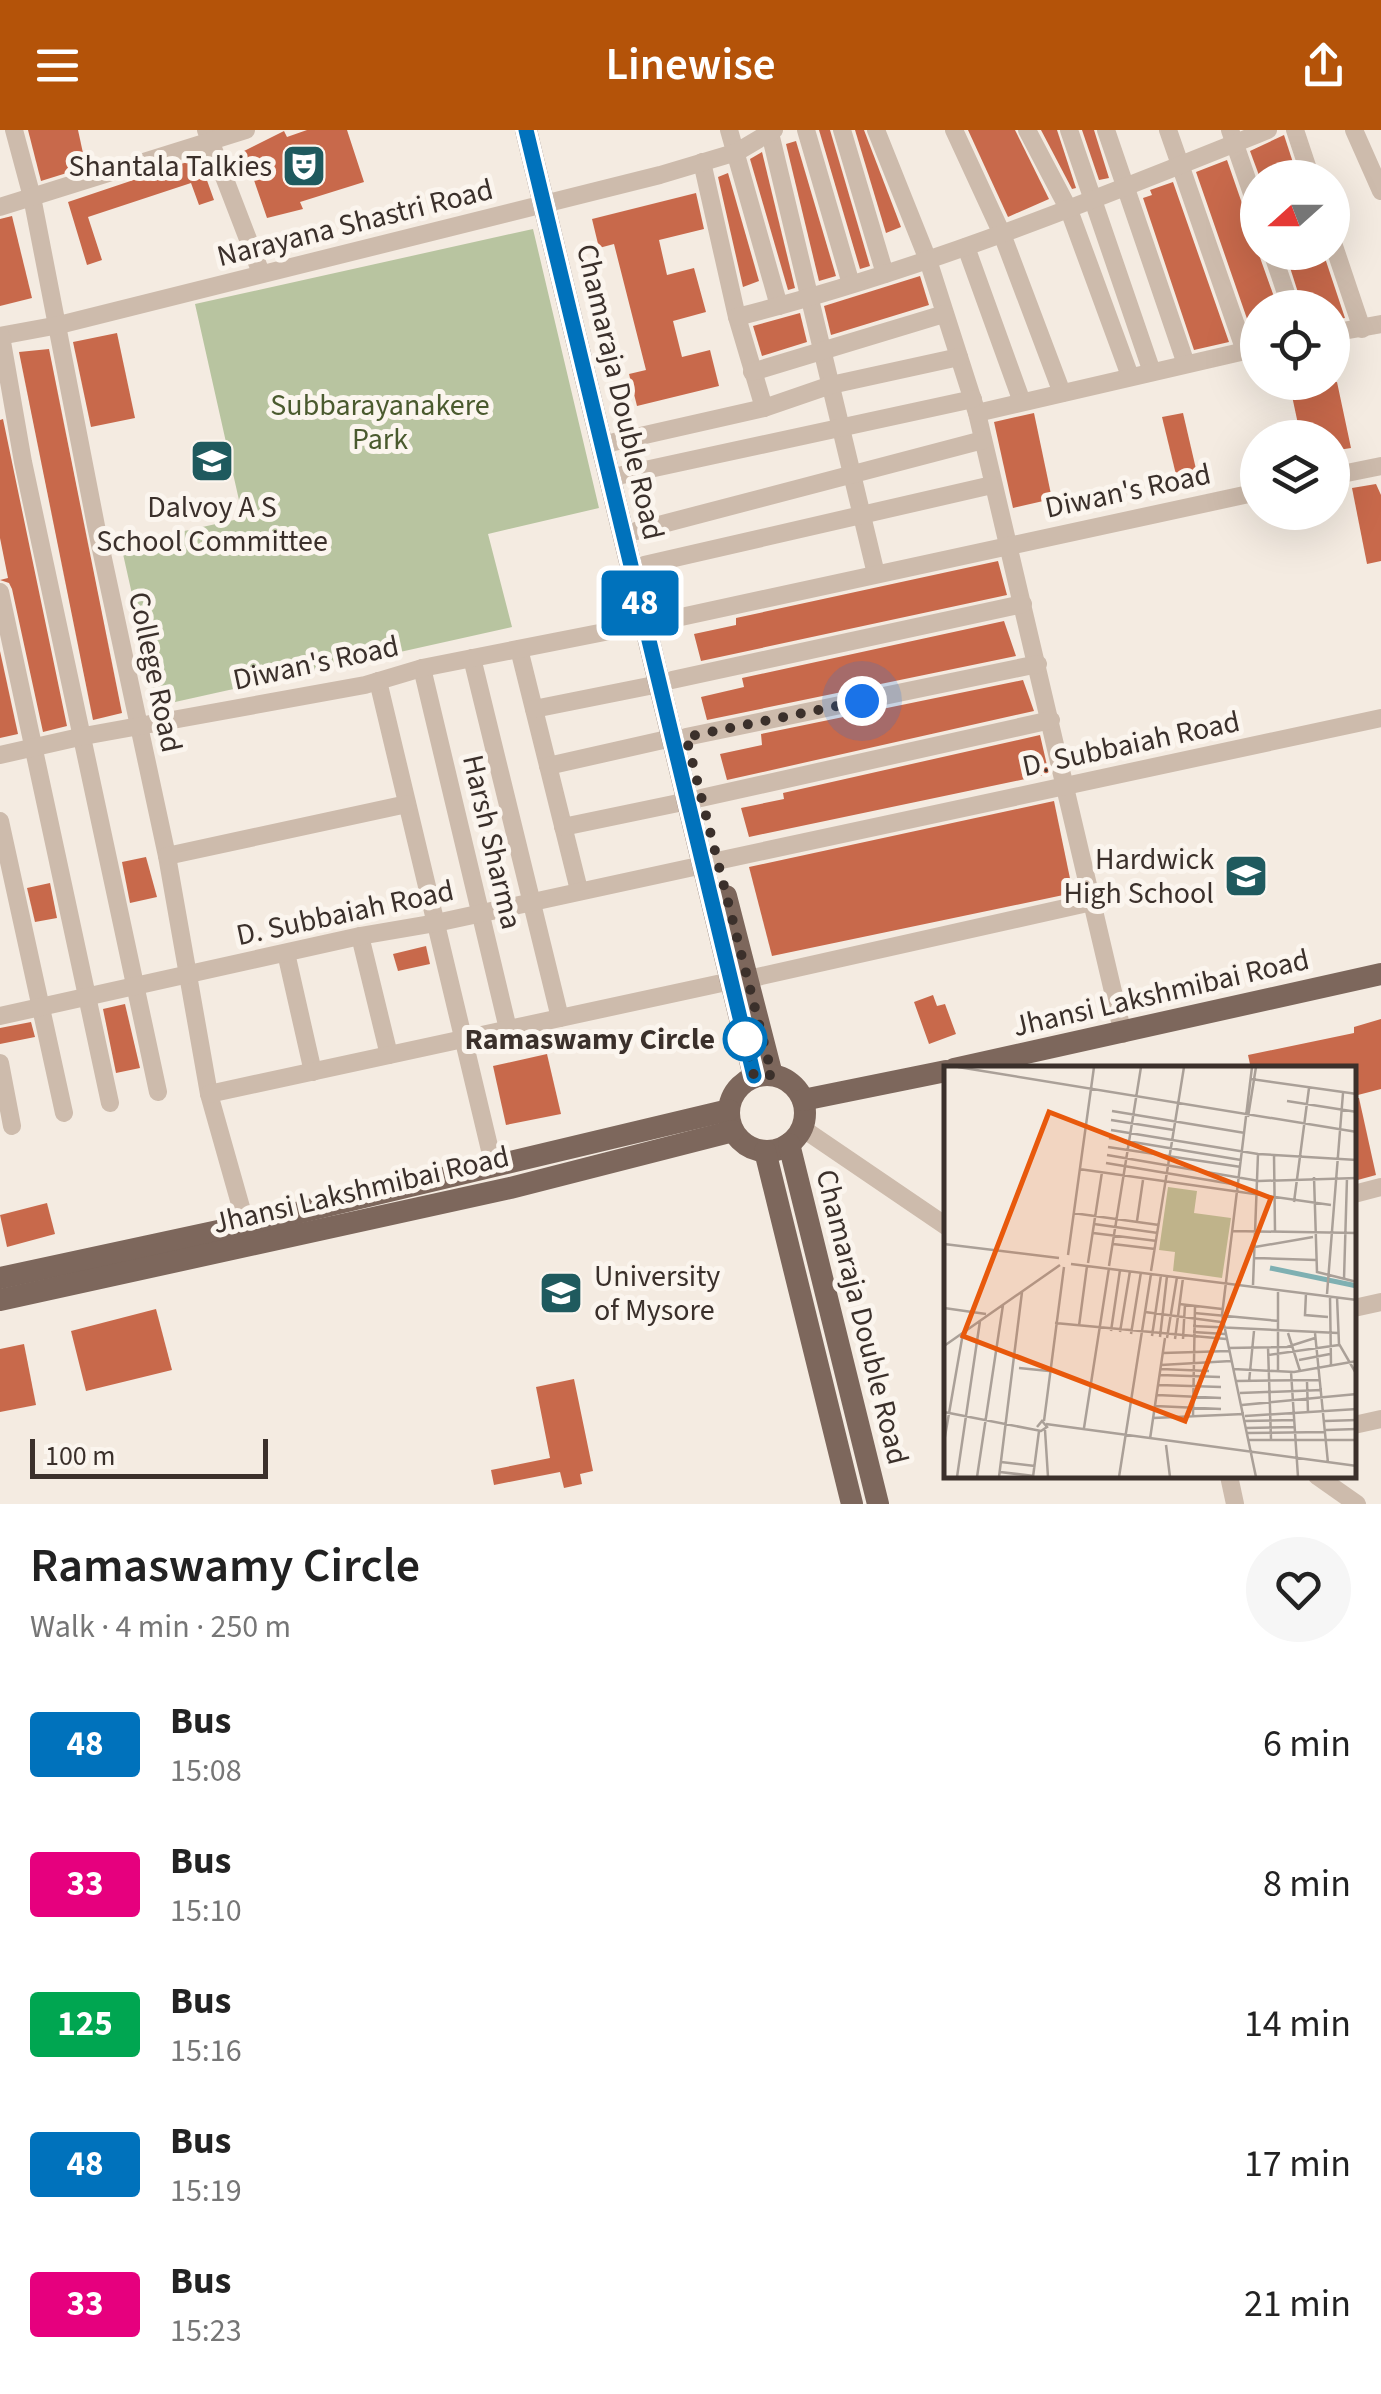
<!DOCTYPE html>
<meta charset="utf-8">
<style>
:root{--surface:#fff;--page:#f6f6f6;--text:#222;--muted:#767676;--accent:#b45309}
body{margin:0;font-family:"Source Sans 3",sans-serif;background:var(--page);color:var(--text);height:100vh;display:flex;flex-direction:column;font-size:38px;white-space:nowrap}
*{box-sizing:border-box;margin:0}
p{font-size:32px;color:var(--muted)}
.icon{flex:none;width:55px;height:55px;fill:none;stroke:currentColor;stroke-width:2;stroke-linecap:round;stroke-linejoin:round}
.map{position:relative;height:1374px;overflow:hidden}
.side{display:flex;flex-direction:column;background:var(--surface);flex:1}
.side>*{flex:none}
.badge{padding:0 20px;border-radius:8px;font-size:35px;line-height:65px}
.needle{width:65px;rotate:249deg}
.fabs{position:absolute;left:1240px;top:30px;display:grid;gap:20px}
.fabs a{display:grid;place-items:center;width:110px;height:110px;border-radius:50%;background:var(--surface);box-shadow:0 10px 40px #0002;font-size:50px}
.scale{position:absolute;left:30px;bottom:25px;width:238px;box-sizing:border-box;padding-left:10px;border:5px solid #3b302b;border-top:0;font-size:28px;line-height:35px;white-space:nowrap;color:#3b302b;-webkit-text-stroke:8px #fbf5ee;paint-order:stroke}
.you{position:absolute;width:50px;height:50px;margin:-25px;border:8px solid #fff;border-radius:50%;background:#1a73e8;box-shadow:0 0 0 15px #1a73e833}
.map>.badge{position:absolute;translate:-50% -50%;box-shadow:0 0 0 5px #fff}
.round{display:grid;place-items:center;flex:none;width:105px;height:105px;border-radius:52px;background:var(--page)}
.headline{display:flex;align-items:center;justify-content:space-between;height:170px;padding:0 30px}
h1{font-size:48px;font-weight:600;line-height:75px}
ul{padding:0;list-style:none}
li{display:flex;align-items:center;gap:30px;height:140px;padding:0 30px}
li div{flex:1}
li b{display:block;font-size:38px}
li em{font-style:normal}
li .badge{min-width:110px;font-weight:700;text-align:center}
header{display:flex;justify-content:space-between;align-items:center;height:130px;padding:0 30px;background:var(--accent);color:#fff;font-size:45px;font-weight:600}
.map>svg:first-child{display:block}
.green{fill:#b8c4a0}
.building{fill:#c8694b}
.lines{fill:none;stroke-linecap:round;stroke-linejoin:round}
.minor{stroke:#cdbbac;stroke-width:18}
.major{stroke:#7d675c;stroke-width:22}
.line-casing{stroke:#fff;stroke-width:22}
.line{stroke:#0072bc;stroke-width:15}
.walk{stroke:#3b302b;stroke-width:10;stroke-dasharray:0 18}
.stop-dot{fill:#fff;stroke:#0072bc;stroke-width:5}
.labels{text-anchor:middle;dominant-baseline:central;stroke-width:10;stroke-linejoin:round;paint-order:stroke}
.poi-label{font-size:30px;fill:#3b302b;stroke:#fbf5ee;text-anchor:end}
.street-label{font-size:30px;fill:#3b302b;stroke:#fbf5ee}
.park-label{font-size:30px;fill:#4a5a2e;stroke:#fbf5ee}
.stop-label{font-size:30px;font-weight:bold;fill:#3b302b;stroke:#fbf5ee;text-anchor:end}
.inset-river{fill:none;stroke:#7fb0b2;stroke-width:5}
.inset-road{fill:none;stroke:#aaa098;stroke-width:2.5}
.view{fill:#e8590c;fill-opacity:0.15;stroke:#e8590c;stroke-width:5}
.inset-edge{fill:none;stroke:#3b302b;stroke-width:5}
</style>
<header><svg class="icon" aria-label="menu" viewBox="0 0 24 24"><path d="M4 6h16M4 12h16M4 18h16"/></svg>Linewise<svg class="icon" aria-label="share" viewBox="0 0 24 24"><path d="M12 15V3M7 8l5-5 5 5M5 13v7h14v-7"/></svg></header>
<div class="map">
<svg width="1381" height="1374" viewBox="0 0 1381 1374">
<rect width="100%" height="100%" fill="#f4ebe1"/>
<path class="green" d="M533,99L599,378L488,404L512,497L157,576L121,415L243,388L195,174Z"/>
<g class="building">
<path d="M28,0H78L86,37L41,51Z"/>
<path d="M307,0H347L364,52L300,72L303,79L267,88L244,21L284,1L287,7Z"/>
<path d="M819,0H830L870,136L860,139Z"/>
<path d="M855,0H864L901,97L886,103Z"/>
<path d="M968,0H1015L1049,69L1008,87Z"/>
<path d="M1041,0H1057L1076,58L1072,59Z"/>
<path d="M1082,0H1094L1109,48L1099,50Z"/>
<path d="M1284,5L1298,48H1260L1250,21Z"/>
<path d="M796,11L836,146L819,151L786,14Z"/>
<path d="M762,22L795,158L788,160L750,29Z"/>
<path d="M199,28L214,70L199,75L191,53L88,87L102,130L87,135L68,72Z"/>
<path d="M1227,30L1246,85L1258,93V122L1278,178H1258V206H1253L1196,42Z"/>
<path d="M728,43L759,151L743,157L718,47Z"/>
<path d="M1173,52L1229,212L1194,220L1143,68L1152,65L1150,60Z"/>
<path d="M696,63L704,99L659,110L667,145L694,138L706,182L673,191L682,227L710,220L719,256L637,276L629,244L646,240L614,114L599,118L592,89Z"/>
<path d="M12,86L32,168L0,176V89Z"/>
<path d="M1285,122H1323L1345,188L1332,190V178H1303Z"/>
<path d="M920,146L929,175L831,205L824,176Z"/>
<path d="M800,183L807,212L762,226L753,196Z"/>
<path d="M117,203L135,288L91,297L73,212Z"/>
<path d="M49,219L122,583L93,590L19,222Z"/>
<path d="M1289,252H1337L1351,318L1332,321V308H1301Z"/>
<path d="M1034,283L1052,369L1013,378L994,292Z"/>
<path d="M1183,283L1199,352L1179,357L1162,287Z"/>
<path d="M3,289L67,596L43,602L12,459L9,453L0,450L8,448L0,408V290Z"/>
<path d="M1376,354L1381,365V431L1367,434L1352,358Z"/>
<path d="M998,431L1007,465L701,531L694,504L736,495V488Z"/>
<path d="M1004,491L1016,526L707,590L701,567L744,557L742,548Z"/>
<path d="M0,521L18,604L0,608Z"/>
<path d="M1023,550L1034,581L727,650L720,624L762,615L761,604Z"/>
<path d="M1040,605L1049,644L749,707L741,678L784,669L783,663Z"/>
<path d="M1054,671L1073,763L772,826L749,737Z"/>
<path d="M146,727L157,767L130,773L122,732Z"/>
<path d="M50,753L57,788L35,792L27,758Z"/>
<path d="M426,816L430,834L398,841L393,824Z"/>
<path d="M933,865L937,876L945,874L956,904L929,914L914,872Z"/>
<path d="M125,874L140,938L116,943L103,879Z"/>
<path d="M1381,889V959L1354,966V939H1251L1248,925L1354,903V897Z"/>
<path d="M31,892L35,907L0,914V898Z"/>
<path d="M547,924L561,984L506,995L493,936Z"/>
<path d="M1354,968H1359L1376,1045L1354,1051Z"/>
<path d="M47,1073L55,1104L7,1117L0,1085Z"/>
<path d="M156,1179L172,1240L86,1261L71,1201Z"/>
<path d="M24,1214L36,1275L0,1282V1219Z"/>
<path d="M574,1249L593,1341L580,1344L582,1354L564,1358L560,1342L494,1355L491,1340L550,1328L536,1257Z"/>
</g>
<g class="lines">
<g class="minor">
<path d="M14,0L32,67L96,396L167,726L209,964L246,1095"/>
<path d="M206,0L261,143"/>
<path d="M729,0L779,176"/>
<path d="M806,0L851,154"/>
<path d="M842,0L885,144"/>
<path d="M876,0L928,130L977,283L1123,904"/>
<path d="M954,0L1002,104L1062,263"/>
<path d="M1027,0L1069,80L1130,246"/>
<path d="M1069,0L1152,242"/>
<path d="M1106,0L1186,234"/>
<path d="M1168,0L1245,221"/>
<path d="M1230,0L1258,81"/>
<path d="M1295,0L1311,48"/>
<path d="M1354,0L1381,61"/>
<path d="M770,3L876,444"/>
<path d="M702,32L737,187L764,278"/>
<path d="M0,77L246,0"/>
<path d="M1332,110L1362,199"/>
<path d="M966,117L1022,272"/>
<path d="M1272,122L1291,178"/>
<path d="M737,187C919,141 1094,70 1268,0"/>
<path d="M1332,203L1381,194"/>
<path d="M0,206L59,195L660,45L737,22L774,0"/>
<path d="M1,206L23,332L158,962"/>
<path d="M752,242L944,184"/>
<path d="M977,283L1258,218"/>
<path d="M614,312L764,278L831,255L959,227"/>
<path d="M622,345L973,269"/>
<path d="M1332,346L1381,336"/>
<path d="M636,401L983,310"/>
<path d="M644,435L992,355"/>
<path d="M0,462L110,973"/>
<path d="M658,492L1258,362"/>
<path d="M519,519L579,760"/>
<path d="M472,528L560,888"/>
<path d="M422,538L508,899"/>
<path d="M672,550L1023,474"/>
<path d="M378,551L494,1037"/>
<path d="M534,579L659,554"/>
<path d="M686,607L1038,534"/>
<path d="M0,625L84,606L365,555L422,538L645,494"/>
<path d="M548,636L672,608"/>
<path d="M701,668L1051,590"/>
<path d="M0,691L64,983"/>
<path d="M563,697L688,671"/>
<path d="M167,726L407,674"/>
<path d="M717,731L1381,588"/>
<path d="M360,806L389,925"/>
<path d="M286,823L313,942"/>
<path d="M748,849L1092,772"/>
<path d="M0,886L360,806L436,793L703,735"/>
<path d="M0,933L12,996"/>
<path d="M209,964L731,851"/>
<path d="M802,998L946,1096"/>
<path d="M1354,1064L1381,1057"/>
<path d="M1354,1178L1381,1172"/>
<path d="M1354,1295L1381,1289"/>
<path d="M1229,1346L1235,1374"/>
<path d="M1317,1346L1357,1374"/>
</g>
<g class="major">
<path d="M526,0L754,947"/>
<path d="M726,766L772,945"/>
<path d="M954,939L1381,844"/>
<circle cx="767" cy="983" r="38"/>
<path d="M803,970L946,941"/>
<path d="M789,1014L878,1374"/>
<path d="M765,1021L852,1374"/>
<path d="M0,1148L246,1095L729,980"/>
<path d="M0,1170L510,1058L733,1001"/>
</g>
</g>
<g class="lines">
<defs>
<path id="line" d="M526,0L754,946"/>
</defs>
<use href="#line" class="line-casing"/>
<use href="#line" class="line"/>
<path class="walk" d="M745,909L754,946L772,945L686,607L862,571"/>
</g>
<defs>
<symbol id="theatre-square" viewBox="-11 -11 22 22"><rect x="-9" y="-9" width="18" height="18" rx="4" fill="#1f5a5e" stroke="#fbf5ee"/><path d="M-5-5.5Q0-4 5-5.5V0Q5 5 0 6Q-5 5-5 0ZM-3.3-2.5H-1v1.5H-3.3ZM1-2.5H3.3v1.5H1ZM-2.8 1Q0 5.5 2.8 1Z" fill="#fff"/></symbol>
<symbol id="school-square" viewBox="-11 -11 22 22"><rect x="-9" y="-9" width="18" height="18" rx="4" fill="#1f5a5e" stroke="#fbf5ee"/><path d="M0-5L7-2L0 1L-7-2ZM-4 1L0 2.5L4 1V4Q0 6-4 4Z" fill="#fff"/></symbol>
<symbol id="university-square" viewBox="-11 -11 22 22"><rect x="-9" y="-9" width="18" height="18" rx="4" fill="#1f5a5e" stroke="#fbf5ee"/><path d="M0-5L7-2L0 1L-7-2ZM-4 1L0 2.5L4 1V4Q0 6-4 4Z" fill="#fff"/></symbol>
</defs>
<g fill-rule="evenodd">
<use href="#theatre-square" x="279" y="11" width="50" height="50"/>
<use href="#school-square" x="187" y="306" width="50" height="50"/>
<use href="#school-square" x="1221" y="721" width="50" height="50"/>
<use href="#university-square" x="536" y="1138" width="50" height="50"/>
</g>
<circle class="stop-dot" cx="745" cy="909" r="20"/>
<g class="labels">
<g class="poi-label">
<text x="272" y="36">Shantala Talkies</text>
<text x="212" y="377" text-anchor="middle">Dalvoy A S<tspan x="212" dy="34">School Committee</tspan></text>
<text x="1214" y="729">Hardwick<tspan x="1214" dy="34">High School</tspan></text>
<text x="594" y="1146" text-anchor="start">University<tspan x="594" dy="34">of Mysore</tspan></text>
</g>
<g class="street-label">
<text transform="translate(355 93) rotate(-14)">Narayana Shastri Road</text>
<text transform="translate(620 262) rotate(77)">Chamaraja Double Road</text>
<text transform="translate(1128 361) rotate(-12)">Diwan's Road</text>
<text transform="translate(316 533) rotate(-12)">Diwan's Road</text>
<text transform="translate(155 542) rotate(78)">College Road</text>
<text transform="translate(1131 614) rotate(-12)">D. Subbaiah Road</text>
<text transform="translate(492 712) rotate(77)">Harsh Sharma</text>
<text transform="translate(345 783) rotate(-12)">D. Subbaiah Road</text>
<text transform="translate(1161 863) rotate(-13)">Jhansi Lakshmibai Road</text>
<text transform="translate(361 1060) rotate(-13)">Jhansi Lakshmibai Road</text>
<text transform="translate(862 1187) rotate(76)">Chamaraja Double Road</text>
</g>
<g class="park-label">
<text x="380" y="275">Subbarayanakere<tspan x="380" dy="34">Park</tspan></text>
</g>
<g class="stop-label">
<text x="715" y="909">Ramaswamy Circle</text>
</g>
</g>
<g transform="translate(944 936)">
<rect width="412" height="412" fill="#f4ebe1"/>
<path d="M224,121L253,125L250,147L287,152L278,212L229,205L231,186L215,184Z" fill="#b8c4a0"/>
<path class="inset-river" d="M326,202L413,220"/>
<path class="inset-road" d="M14,1L413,66M308,1L278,249L312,411M307,13L413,28M343,35L413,46M168,45L301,67M304,51L312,1M167,54L230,64M167,64L314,88L413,94M165,72L297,94M164,81L297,101M163,89L315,115L413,112M330,89L331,165M162,97L294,119M135,103L387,139M370,111L373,206L413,216M350,136L365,22M129,147L215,159M193,155L199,114M150,158L214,167M288,165L413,167M149,167L213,175M0,178L115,192M169,178L211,183M311,181L369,171M124,189L150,1M311,192L372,194M144,197L158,106M127,198L413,234M165,200L197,1M207,205L240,1M400,213L403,112M309,219L314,88M334,224V305M362,227L361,249L384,251M383,228L399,27M386,230L387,299M393,231L395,278L413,309M235,238L278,243M0,242L42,248M201,246L277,256M250,247L335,255M111,257L282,273M135,260L143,200M249,260L394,267M167,265L176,204M176,266L186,205M249,266L281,268M344,267L356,305M371,267L384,397M187,268L197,206M208,270L217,209M216,271L223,210M223,272L233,211M231,273L239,212M239,273L241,238M0,280L116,199M324,281L327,373M284,282L343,281L371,272M219,287L285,285M324,289L395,279M355,294L386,288M217,299L287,295M75,302L105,305M217,303L265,305M289,303L350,306L413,295M347,306L354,411M216,309L276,311M292,315L376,314M305,316L310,265M363,316L364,347M215,319L277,321M296,327L378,324M213,329L277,332M298,339L413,328M211,340L277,343M0,346L97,365L103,361L98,355L93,361M249,350L251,239M301,350L413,343M209,352L300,348M100,355L120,201M301,355L351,354M381,355L413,354M102,358L413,400M140,362L165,202M302,362L351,361M101,364L104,411M382,364L413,363M303,367L382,366M206,373L221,272M305,374H413M0,376L19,267M222,379L226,411M57,396L91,400M56,406L90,410M13,411L36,255M33,411L59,239M55,411L78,226M89,411L95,365M175,411L207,208"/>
<path class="view" d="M105,46L327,132L241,355L19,270Z"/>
<rect width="412" height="412" class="inset-edge"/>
</g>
</svg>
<div class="fabs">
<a><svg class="needle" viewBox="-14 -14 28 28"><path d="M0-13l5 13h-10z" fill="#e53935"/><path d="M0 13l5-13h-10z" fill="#767676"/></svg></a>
<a><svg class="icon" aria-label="locate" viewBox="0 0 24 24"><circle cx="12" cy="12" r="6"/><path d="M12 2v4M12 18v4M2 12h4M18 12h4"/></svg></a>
<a><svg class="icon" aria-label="layers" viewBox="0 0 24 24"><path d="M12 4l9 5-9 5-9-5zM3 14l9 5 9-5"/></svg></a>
</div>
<div class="scale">100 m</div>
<div class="you" style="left:862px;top:571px"></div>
<b class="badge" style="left:640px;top:473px;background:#0072bc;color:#fff">48</b>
</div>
<section class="side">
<div class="headline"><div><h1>Ramaswamy Circle</h1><p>Walk · 4 min · 250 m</p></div><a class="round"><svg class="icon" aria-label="heart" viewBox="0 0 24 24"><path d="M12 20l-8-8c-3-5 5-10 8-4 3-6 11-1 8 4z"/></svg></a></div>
<ul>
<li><span class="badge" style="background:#0072bc;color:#fff">48</span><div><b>Bus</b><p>15:08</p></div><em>6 min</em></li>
<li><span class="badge" style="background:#e6007e;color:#fff">33</span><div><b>Bus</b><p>15:10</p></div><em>8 min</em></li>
<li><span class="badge" style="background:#00a651;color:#fff">125</span><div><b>Bus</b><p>15:16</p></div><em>14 min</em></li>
<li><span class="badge" style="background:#0072bc;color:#fff">48</span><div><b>Bus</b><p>15:19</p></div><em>17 min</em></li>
<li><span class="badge" style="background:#e6007e;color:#fff">33</span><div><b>Bus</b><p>15:23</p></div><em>21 min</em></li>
</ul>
</section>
